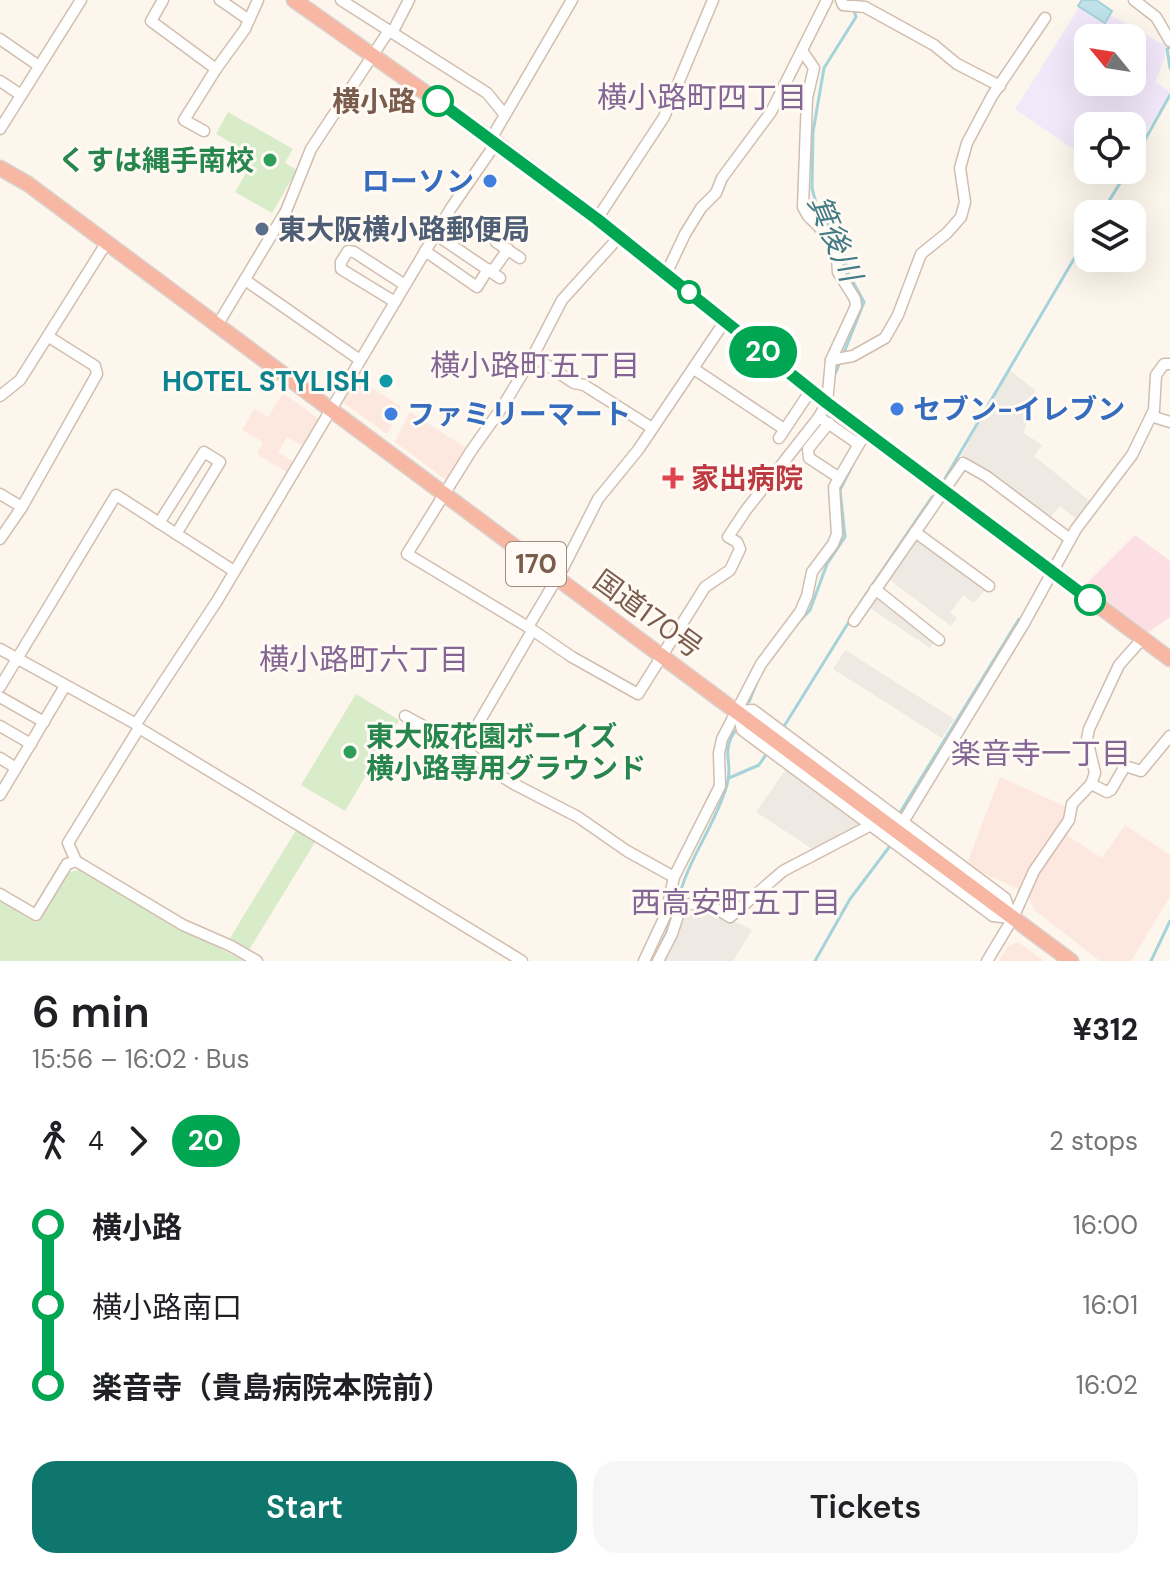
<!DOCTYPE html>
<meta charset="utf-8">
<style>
:root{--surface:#fff;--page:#f6f6f6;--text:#202124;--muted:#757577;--accent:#0f766e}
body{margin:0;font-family:"DM Sans","Noto Sans JP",sans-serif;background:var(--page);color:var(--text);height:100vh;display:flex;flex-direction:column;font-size:30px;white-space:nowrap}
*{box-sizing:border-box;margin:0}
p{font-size:26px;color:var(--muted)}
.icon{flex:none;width:44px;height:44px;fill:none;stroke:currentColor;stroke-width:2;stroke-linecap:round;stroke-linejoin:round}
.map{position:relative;height:961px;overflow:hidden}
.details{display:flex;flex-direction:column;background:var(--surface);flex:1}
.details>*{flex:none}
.badge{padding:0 16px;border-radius:26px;font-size:28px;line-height:52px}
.needle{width:52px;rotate:300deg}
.controls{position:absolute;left:1074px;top:24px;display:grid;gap:16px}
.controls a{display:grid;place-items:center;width:72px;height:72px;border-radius:16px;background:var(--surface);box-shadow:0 8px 32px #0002;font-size:40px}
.map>.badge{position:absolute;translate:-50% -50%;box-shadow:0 0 0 4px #fff}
.legs{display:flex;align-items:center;gap:12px;height:88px;padding:0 32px;font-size:26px}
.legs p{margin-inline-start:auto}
.overview{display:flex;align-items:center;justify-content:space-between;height:136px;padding:0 32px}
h1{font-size:44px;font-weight:600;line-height:60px}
.primary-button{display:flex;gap:16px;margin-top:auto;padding:16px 32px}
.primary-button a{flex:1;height:92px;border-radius:24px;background:var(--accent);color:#fff;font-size:32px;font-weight:600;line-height:92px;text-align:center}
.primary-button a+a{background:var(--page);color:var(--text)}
ul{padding:0 32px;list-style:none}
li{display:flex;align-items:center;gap:28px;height:80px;font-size:30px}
li i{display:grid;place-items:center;width:12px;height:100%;margin:0 10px;background:currentColor}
li i::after{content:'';width:20px;height:20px;margin:-10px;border:6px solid;border-radius:50%;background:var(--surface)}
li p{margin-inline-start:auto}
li:first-child i{background:linear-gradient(#0000 50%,currentColor 0)}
li:last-child i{background:linear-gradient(currentColor 50%,#0000 0)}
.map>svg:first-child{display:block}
.commercial{fill:#fde8e0}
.industrial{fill:#efe9e4}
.education{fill:#f3e8fa;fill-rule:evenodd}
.medical{fill:#fbdfe3}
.green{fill:#d8ecc9}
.water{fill:#bfe3e8;stroke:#a5d3da;stroke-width:2}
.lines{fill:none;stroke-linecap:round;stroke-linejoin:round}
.stream{stroke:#a5d3da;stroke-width:3}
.minor-casing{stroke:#d1beb0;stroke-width:13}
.highway-casing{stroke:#dad1cd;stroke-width:17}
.minor{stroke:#fff;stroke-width:10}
.highway{stroke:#f7b7a3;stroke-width:14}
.line-1-casing{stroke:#fff;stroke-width:18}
.line-1{stroke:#00a651;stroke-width:12}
.stop-1-dot{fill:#fff;stroke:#00a651;stroke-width:4}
.leisure-dot{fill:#2e9e5b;stroke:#fffaf3;stroke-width:3}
.shop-dot{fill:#3f7fe0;stroke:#fffaf3;stroke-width:3}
.service-dot{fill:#5c6f8a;stroke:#fffaf3;stroke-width:3}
.culture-dot{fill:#0f9aa8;stroke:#fffaf3;stroke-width:3}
.health-dot{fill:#e0444e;stroke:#fffaf3;stroke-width:3}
.labels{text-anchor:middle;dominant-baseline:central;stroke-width:6;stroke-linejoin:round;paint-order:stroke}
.shield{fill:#fffaf3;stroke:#a28b7f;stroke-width:2}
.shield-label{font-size:26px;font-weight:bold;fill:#7a5c4d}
.stop-label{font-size:28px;font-weight:bold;fill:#7a5c4d;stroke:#fffaf3;text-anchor:end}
.leisure-label{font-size:28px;font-weight:bold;fill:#27864d;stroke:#fffaf3;text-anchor:end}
.shop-label{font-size:28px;font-weight:bold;fill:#366cbe;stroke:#fffaf3;text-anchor:start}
.service-label{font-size:28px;font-weight:bold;fill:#4e5e75;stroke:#fffaf3;text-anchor:start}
.culture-label{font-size:28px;font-weight:bold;fill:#0d838f;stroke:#fffaf3;text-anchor:end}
.health-label{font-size:28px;font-weight:bold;fill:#be3a42;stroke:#fffaf3;text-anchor:start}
.street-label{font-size:28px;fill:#7a5c4d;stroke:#fffaf3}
.neighbourhood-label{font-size:30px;fill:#846695;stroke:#fffaf3}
.water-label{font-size:30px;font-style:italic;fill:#437c86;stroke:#fffaf3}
</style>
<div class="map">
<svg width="1170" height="961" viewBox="0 0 1170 961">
<rect width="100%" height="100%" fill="#fdf6ec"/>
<g class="commercial">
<path d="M355,376L401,407L387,434L340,400Z"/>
<path d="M283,393L319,419L303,446L287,437L278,452L294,462L288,473L257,454L263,442L242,430L254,409L268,417Z"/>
<path d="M410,412L468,449L449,482L395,442Z"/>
<path d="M1000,777L1067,807L1064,818L1030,869L1020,890L974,869L968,861Z"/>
<path d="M1125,825L1170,855V896L1131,961H1100L1033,909L1028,893L1037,874L1065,834L1102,858Z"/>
<path d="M1018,942L1044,961H999L1008,946Z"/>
</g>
<g class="industrial">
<path d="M1008,369L1035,390L1024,433L1042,445L1034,456L1091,502L1079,521L1060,506L1048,520L961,457Z"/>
<path d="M916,534L987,588L974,603L963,595L950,613L957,618L951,626L886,577Z"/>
<path d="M876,594L935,641L930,648L867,606Z"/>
<path d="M845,650L954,719L942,738L833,669Z"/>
<path d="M786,769L857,822L858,827L814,850L756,812Z"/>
<path d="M695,903L752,930L733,961H662L685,907Z"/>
</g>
<path class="education" d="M1084,0L1166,46L1164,60L1155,82L1170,92V95L1132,153V126H1088V159L1015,109ZM1088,38H1132V82H1088Z"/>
<path class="medical" d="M1135,535L1170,561V617L1146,634L1082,588Z"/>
<g class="green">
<path d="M228,112L293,149L285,163L297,170L272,213L235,192L255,157L216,134Z"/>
<path d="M356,694L399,720L345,811L301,785Z"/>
<path d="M298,827L317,839L249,950L230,938Z"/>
<path d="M82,869L180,928L244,961H0V901L37,923L67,873Z"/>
</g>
<path class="water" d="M1082,0H1096L1112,11L1105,23L1078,6Z"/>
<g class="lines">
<g class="stream">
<path d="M1170,47L1167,49L1170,68"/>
<path d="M1132,163L1170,95"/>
<path d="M1101,214L1128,170"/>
<path d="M843,355L864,302L847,271L842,242L818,211L812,188L813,132L824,68L856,17L851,0"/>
<path d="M834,377L840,362"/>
<path d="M943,482L1088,235"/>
<path d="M860,603L932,497"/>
<path d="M795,626L810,610L827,564L845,537L840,490L855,460"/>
<path d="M749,702L757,682"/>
<path d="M783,728L850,620"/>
<path d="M729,778L759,765L767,753"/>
<path d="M901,811L1019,619"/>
<path d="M677,906C686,860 714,829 727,785C734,762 720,754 735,731"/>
<path d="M660,947L670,925"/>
<path d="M815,961L850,899L890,846"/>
<path d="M1151,961L1170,921"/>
</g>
<defs>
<g id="minor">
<path d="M163,0L151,21L216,69L184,120L204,131"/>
<path d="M220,0L249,20"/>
<path d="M341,0L487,93L505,115"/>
<path d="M841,0L843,5L865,7L934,45L957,64L1000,86"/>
<path d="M1134,0L1156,17L1170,41"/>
<path d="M392,33L409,0"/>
<path d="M0,39L39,66"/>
<path d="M803,52L814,68L807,98L803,207L808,216L836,244L838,272L855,299L856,306L831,360L827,403L819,417L858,444"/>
<path d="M216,69L245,29L258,0"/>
<path d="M0,81L21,95"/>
<path d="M0,129L81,0"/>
<path d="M491,139L572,0"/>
<path d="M597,219L664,117L713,0"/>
<path d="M435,234L500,278"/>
<path d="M619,237L562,300L533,356L503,406L471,451L407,554L528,627L572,657L638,694L705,587L730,570L740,549L737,542L728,537L746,510L819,417"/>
<path d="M496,242L520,258"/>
<path d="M425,251L477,287L488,269"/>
<path d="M492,272L508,249"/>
<path d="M666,274L685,234L701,208L716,193L722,178L771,112L827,0"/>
<path d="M245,280L360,360"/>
<path d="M395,302L341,269V262L348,251L354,252L405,285"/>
<path d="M218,324L286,211L311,149L388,32"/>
<path d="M533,356L574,383L584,385L652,428"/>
<path d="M831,360L853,356L885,338L898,315L921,254L947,233L961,217L965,202L960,168L967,143L992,96L1045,18"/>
<path d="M694,369L784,429"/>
<path d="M0,396L20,380L107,242"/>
<path d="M1151,416L1170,422"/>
<path d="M829,423L808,449L809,458L838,477"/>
<path d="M779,438L811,390"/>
<path d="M0,494L22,507"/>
<path d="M159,523L204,452L220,462L176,534"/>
<path d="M915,532L989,586"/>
<path d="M0,539L22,507L97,374L95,366L49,337"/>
<path d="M875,589L939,640"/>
<path d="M854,621L963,463L986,476L1070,539"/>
<path d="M528,627L563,568L598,499L638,450L725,321"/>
<path d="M0,649L136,724L139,728L522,961"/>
<path d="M0,687L116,495L234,571"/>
<path d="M0,697L44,722"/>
<path d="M738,711L753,710L1005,898L1012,917"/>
<path d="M738,713L742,730L993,916L1011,918"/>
<path d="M405,716L464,748L482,764L514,784L578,817L627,851L674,877"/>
<path d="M136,724L217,601L451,208L496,143"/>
<path d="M0,726L31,744"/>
<path d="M139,728L68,843L76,861L183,925L231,946L257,961"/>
<path d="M464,748L532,631"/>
<path d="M0,758L16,768"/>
<path d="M1091,784L1107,792L1111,790L1125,766L1141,771L1170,736"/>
<path d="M0,795L65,686"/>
<path d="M903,822L1023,625L1076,529L1132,455L1154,410L1156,375L1164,364H1170"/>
<path d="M0,894L36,915L67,864L76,861"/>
<path d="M644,961L666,914L674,877L720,786L719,753L722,739L761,664L800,612L807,596L812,572L833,544L837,534L834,487L866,432"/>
<path d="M658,961L672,934L681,906C701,900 713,906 730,917L783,871L871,825"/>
<path d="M987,961L1013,918L1034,871L1069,820L1072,804L1091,784L1095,773L1087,739L1089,729L1119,665L1143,638"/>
</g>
<g id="highway">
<path d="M294,0L491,139L597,219L827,403L1170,659"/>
<path d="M0,168L28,184L1071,961"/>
</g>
</defs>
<use href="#minor" class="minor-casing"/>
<use href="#highway" class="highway-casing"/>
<use href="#minor" class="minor"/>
<use href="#highway" class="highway"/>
</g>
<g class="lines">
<defs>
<path id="line-1" d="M438,101L597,219L827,403L1090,600"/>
</defs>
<use href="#line-1" class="line-1-casing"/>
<use href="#line-1" class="line-1"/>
</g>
<g class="stop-1-dot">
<circle cx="438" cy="101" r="14"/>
<circle cx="689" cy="292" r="10"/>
<circle cx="1090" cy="600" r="14"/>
</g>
<g class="leisure-dot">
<circle cx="270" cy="160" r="8"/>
<circle cx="350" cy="752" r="8"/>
</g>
<g class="shop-dot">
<circle cx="490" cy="181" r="8"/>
<circle cx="897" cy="409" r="8"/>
<circle cx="391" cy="414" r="8"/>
</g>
<circle class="service-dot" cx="262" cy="229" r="8"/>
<circle class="culture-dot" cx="386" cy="381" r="8"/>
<path class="health-dot" d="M669 466h8v8h8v8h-8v8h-8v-8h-8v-8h8z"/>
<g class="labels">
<rect class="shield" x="506" y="542" width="60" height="44" rx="6"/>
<g class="shield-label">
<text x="536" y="564">170</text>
</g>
<g class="stop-label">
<text x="416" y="101">横小路</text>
</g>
<g class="leisure-label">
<text x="254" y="160">くすは縄手南校</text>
<text x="366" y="736" text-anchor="start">東大阪花園ボーイズ<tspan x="366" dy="32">横小路専用グラウンド</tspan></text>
</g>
<g class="shop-label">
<text x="474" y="181" text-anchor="end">ローソン</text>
<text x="913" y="409">セブン-イレブン</text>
<text x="407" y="414">ファミリーマート</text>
</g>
<g class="service-label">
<text x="278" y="229">東大阪横小路郵便局</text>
</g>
<g class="culture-label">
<text x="370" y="381">HOTEL STYLISH</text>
</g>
<g class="health-label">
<text x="691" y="478">家出病院</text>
</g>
<g class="street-label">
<text transform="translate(648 614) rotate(36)">国道170号</text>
</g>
<g class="neighbourhood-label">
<text x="702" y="97">横小路町四丁目</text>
<text x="535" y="365">横小路町五丁目</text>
<text x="364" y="659">横小路町六丁目</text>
<text x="1041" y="753">楽音寺一丁目</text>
<text x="736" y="902">西高安町五丁目</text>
</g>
<g class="water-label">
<text transform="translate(835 238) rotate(67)">箕後川</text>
</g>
</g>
</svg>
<div class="controls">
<a><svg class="needle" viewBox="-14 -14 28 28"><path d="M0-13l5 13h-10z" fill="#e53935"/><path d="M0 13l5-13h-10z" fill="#757577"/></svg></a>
<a><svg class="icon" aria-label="locate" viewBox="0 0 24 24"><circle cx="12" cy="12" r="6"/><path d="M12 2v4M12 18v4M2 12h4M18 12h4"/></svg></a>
<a><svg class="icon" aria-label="layers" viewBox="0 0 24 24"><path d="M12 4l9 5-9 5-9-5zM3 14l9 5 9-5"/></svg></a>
</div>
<b class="badge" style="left:763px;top:352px;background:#00a651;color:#fff">20</b>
</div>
<section class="details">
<div class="overview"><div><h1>6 min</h1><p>15:56 – 16:02 · Bus</p></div><b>¥312</b></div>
<div class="legs"><svg class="icon" aria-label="walk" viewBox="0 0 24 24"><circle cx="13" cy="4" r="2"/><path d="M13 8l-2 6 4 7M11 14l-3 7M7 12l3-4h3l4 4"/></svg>4<svg class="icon" aria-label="forward" viewBox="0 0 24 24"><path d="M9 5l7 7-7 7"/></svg><b class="badge" style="background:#00a651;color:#fff">20</b><p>2 stops</p></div>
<ul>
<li><i style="color:#00a651"></i><b>横小路</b><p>16:00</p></li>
<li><i style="color:#00a651"></i><span>横小路南口</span><p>16:01</p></li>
<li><i style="color:#00a651"></i><b>楽音寺（貴島病院本院前）</b><p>16:02</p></li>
</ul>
<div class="primary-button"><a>Start</a><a>Tickets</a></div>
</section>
